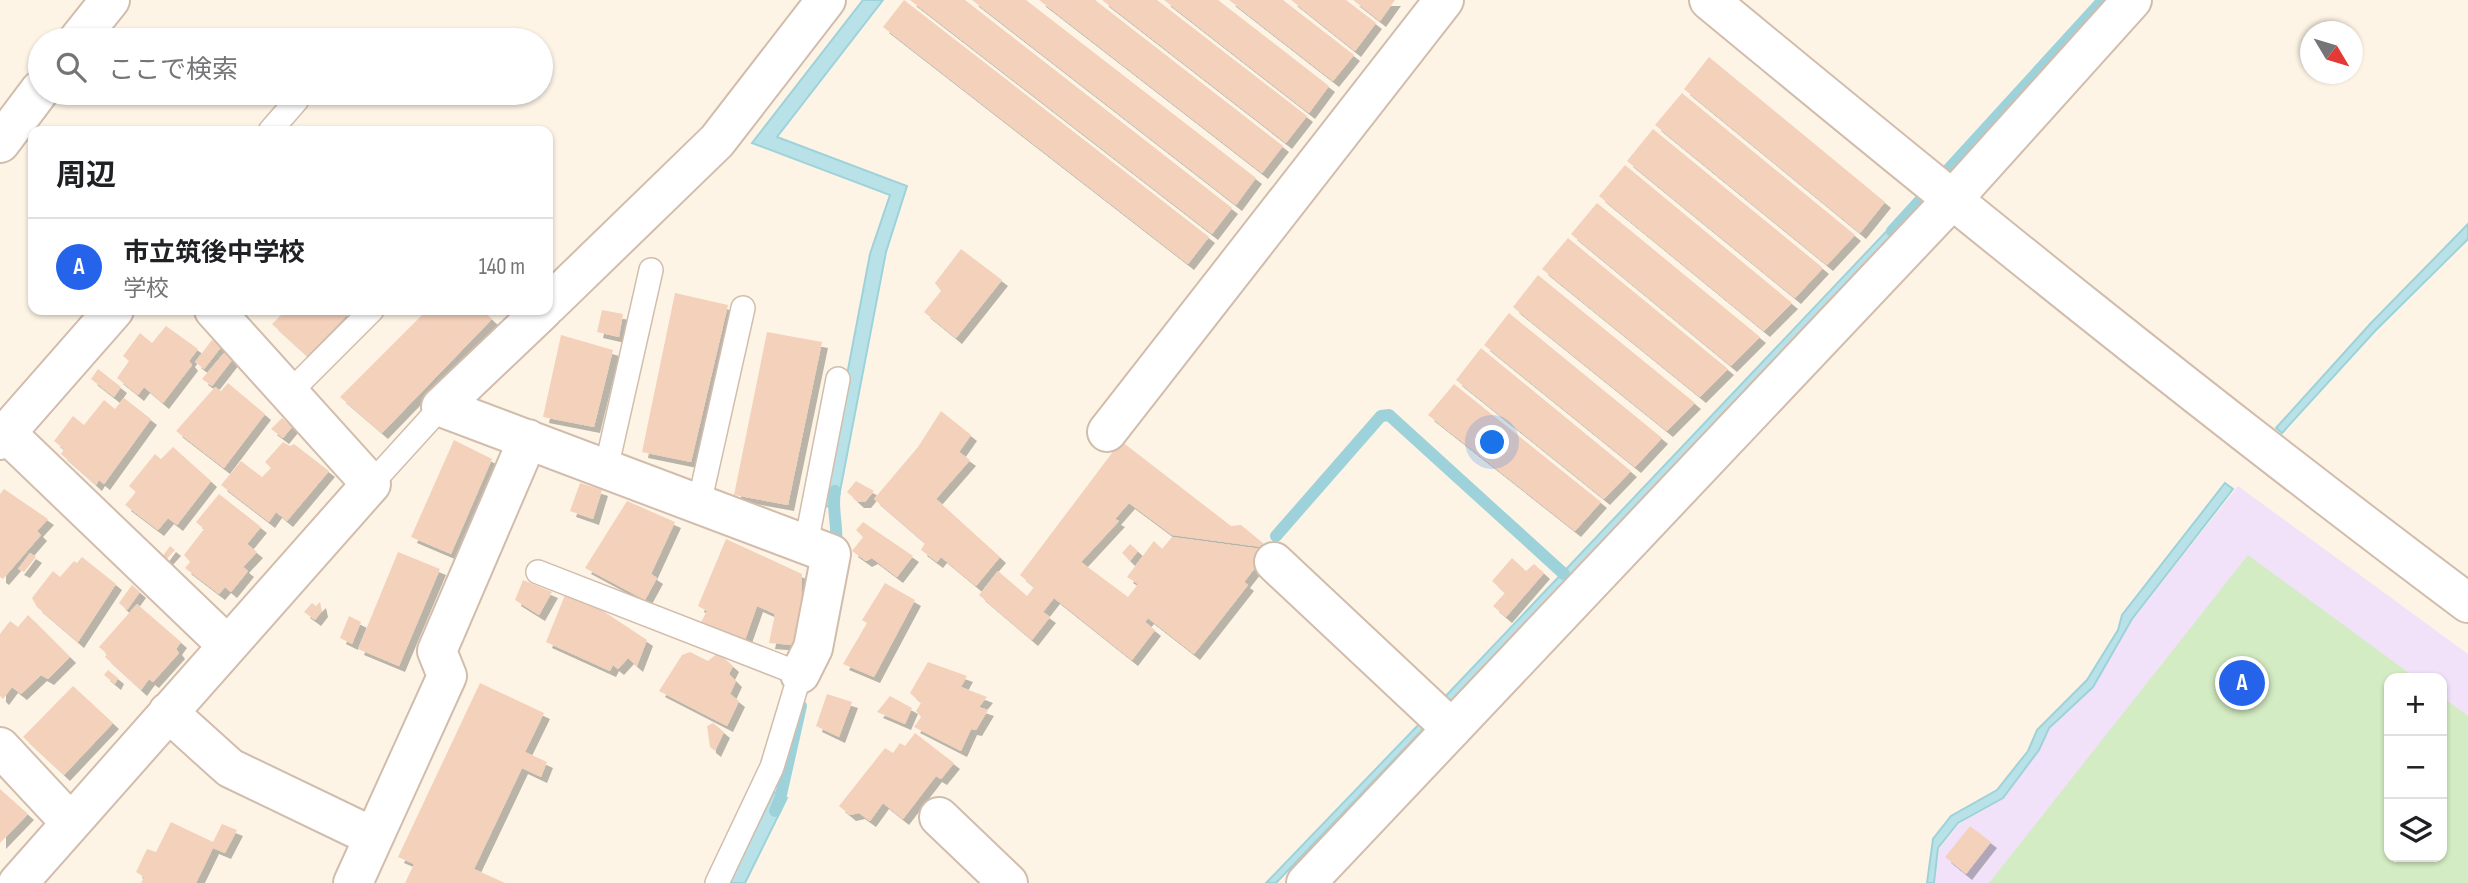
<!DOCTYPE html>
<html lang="ja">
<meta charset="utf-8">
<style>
:root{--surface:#fff;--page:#f6f6f6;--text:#202124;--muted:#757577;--line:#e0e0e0;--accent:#2563eb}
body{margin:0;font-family:"Sofia Sans Condensed","Noto Sans JP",sans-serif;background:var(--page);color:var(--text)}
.controls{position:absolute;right:21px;bottom:21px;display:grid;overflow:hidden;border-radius:14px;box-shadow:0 2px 5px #0004}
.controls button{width:63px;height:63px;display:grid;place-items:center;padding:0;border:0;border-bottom:2px solid var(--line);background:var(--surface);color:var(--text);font:35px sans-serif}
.compass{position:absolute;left:2300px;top:21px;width:63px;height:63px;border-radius:50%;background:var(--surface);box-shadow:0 2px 5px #0004;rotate:128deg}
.you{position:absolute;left:1493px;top:443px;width:24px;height:24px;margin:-18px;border:5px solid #fff;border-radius:50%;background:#1a73e8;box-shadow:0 0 0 10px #1a73e833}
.badge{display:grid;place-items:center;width:46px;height:46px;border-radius:50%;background:var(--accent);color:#fff;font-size:23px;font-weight:700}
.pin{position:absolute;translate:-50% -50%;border:4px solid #fff;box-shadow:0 2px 7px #0006}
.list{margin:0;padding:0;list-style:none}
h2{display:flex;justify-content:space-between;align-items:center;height:91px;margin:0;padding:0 28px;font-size:30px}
h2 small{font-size:23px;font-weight:400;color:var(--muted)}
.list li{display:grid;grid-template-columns:46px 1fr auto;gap:21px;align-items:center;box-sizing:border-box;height:98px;padding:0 28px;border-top:2px solid var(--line)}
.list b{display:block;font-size:26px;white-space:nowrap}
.list p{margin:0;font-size:23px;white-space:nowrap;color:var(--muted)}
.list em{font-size:23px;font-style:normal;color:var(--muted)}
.icon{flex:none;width:38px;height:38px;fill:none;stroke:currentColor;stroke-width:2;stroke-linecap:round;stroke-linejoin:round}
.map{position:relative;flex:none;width:2468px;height:883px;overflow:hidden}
.search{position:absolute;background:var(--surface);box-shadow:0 2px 5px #0004;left:28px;top:28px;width:525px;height:77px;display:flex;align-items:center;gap:18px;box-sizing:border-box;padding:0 24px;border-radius:38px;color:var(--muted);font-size:26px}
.panel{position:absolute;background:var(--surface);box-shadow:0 2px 5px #0004;left:28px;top:126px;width:525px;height:189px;border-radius:14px}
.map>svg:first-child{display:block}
.education{fill:#f1e2fa;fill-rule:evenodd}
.green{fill:#d4ecc3}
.water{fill:#b8e2e8;stroke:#9ed2da;stroke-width:2}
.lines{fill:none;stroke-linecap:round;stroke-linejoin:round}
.stream{stroke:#9ed2da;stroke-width:12}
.building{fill:#f4d1bb;filter:url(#shadow)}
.service-casing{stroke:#d2bdad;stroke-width:26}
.minor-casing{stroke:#d2bdad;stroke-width:42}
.tertiary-casing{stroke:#d2bdad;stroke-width:42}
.service{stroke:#fff;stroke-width:23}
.minor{stroke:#fff;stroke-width:38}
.tertiary{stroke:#fff;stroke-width:38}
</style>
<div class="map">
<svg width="2468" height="883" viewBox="0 0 2468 883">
<defs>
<filter id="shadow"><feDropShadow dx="6" dy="6" stdDeviation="0" flood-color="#0004"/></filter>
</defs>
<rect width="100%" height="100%" fill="#fdf4e5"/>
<path class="education" d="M 2238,486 L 2468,654 L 2468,883 L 1935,883 L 1939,849 L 1959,824 L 2003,799 L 2039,751 L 2049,729 L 2092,688 L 2133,619 ZM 2389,678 L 2442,678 L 2442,857 L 2389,857 Z"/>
<path class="green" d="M 2248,555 L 2416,678 L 2389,678 L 2389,857 L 2442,857 L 2442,697 L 2468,716 L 2468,883 L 1989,883 Z"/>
<path class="water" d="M 863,0 L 883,0 L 777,137 L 907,186 L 886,252 L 837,507 L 822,506 L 870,254 L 890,195 L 752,143 Z
M 1899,218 L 1904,222 L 1445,708 L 1441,701 Z
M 2468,224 L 2468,239 L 2375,331 L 2282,433 L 2276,428 L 2371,323 Z
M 2225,483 L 2233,489 L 2132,619 L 2093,687 L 2049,728 L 2039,750 L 2003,798 L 1958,823 L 1938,848 L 1934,883 L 1927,883 L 1933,839 L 1951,816 L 1997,790 L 2028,751 L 2037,730 L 2087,680 L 2118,630 L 2122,615 Z
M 1422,721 L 1427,725 L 1276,883 L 1266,883 Z
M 774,792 L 787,798 L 745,883 L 729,883 Z"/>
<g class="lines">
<path class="stream" d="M 1892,231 L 2103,0
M 835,491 C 831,512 840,530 835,552
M 1276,536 L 1381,416 L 1389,415 L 1564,574
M 775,811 L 780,799 L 801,706"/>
</g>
<path class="building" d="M 904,0 L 1209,237 L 1188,264 L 883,27 Z
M 910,0 L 965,0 L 1232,208 L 1212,234 Z
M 972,0 L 1026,0 L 1256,178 L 1236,205 Z
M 1039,0 L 1095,0 L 1283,146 L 1262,173 Z
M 1102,0 L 1157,0 L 1307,116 L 1286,143 Z
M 1164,0 L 1218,0 L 1329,86 L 1309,113 Z
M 1229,0 L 1283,0 L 1354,55 L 1333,81 Z
M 1291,0 L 1346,0 L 1376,23 L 1355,51 Z
M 1353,0 L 1395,0 L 1380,21 Z
M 1709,57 L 1885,202 L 1860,233 L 1684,89 Z
M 1682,93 L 1855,235 L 1827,265 L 1655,125 Z
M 1653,129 L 1823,268 L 1795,298 L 1627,161 Z
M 1625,165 L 1792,303 L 1764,331 L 1599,196 Z
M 1597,203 L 1760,337 L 1731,366 L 1571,234 Z
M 1568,238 L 1728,369 L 1700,397 L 1542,269 Z
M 961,249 L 1002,280 L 956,338 L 924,312 L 941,291 L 935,283 Z
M 1538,275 L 1695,403 L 1667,431 L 1513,307 Z
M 675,293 L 728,305 L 691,462 L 642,452 Z
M 286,310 L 352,310 L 307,356 L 272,324 Z
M 427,310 L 482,310 L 492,319 L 382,433 L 340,397 Z
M 602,310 L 623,314 L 619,337 L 597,332 Z
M 1509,313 L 1662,438 L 1635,467 L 1484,345 Z
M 166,326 L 198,349 L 189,361 L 192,365 L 163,403 L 144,387 L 138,395 L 117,378 L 129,361 L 123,356 L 140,333 L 152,343 Z
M 767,332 L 822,342 L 788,505 L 734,495 Z
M 561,335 L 613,350 L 594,427 L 543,417 Z
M 212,340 L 222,346 L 204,369 L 195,362 Z
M 1481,348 L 1631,471 L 1604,499 L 1456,380 Z
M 224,353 L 233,359 L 212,386 L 202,379 Z
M 98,369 L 121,387 L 114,397 L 91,379 Z
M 228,383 L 265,414 L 224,468 L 176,431 L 215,387 L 221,391 Z
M 1454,384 L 1601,502 L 1575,531 L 1428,415 Z
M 124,398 L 151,419 L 104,484 L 99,480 L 96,485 L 61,454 L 64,449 L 54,441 L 73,416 L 84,425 L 104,400 L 115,409 Z
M 941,411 L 971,435 L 959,452 L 970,460 L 936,499 L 1000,557 L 976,586 L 941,557 L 937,562 L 921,550 L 925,543 L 874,499 L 918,447 Z
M 282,418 L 292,427 L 283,438 L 271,429 Z
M 454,440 L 492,459 L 451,554 L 411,537 Z
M 1121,441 L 1231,526 L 1241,525 L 1269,548 L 1172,535 L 1129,503 L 1115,519 L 1119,521 L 1081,562 L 1128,597 L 1138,584 L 1127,577 L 1154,541 L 1162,549 L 1172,537 L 1269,550 L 1244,582 L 1248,585 L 1194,654 L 1148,618 L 1145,622 L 1155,630 L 1132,660 L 1054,598 L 1043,612 L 1050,617 L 1032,640 L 979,595 L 998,571 L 1027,596 L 1034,587 L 1020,575 Z
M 283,442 L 290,446 L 294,444 L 329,471 L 287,521 L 276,512 L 269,522 L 221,485 L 241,461 L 262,477 L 271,468 L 265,462 Z
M 173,447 L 211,481 L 177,525 L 168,518 L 158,530 L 125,505 L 136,492 L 129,486 L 155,454 L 161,459 Z
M 856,481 L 874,491 L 865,502 L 858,502 L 847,492 Z
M 580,483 L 602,490 L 593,519 L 570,511 Z
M 4,489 L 48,519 L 37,531 L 41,535 L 3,579 L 0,577 L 0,494 Z
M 219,494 L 261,527 L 247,544 L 257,552 L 243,567 L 248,571 L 231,592 L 225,587 L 219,594 L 185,568 L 190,562 L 184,555 L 204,529 L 196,522 Z
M 627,501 L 675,522 L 651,574 L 657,578 L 645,600 L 585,568 Z
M 863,522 L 913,556 L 897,577 L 872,558 L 866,561 L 852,551 L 863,537 L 856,530 Z
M 726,539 L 802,574 L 801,608 L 793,645 L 769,643 L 775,614 L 757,606 L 745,640 L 701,622 L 707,611 L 698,606 Z
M 1130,544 L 1138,551 L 1130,561 L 1122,553 Z
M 170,546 L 175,550 L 165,561 L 162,557 Z
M 398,552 L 440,569 L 399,666 L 358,649 Z
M 30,553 L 36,557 L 24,572 L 18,569 Z
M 82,557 L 116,584 L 78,642 L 37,607 L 32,598 L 53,571 L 60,577 L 74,561 L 77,563 Z
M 1512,558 L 1526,571 L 1534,564 L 1544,573 L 1506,617 L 1493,606 L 1505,593 L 1492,581 Z
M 523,580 L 552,592 L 539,615 L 515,600 Z
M 885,583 L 915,600 L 874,677 L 843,664 L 867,623 L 862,620 Z
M 132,585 L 140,592 L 127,610 L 119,603 Z
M 565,595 L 594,605 L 647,640 L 637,666 L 628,658 L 618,669 L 613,665 L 610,671 L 546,642 Z
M 320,602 L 322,611 L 315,620 L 304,612 L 312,603 L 316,606 Z
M 137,604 L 181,642 L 176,649 L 179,653 L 153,682 L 149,679 L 141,690 L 105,657 L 107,654 L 99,647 Z
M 28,615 L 70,657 L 48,679 L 41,675 L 21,694 L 12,687 L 3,699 L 0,696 L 0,634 L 10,621 L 18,627 Z
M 349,616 L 361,622 L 352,644 L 340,638 Z
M 690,652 L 708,661 L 718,653 L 733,666 L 729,674 L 736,681 L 730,694 L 739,701 L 727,726 L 659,691 L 682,655 Z
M 928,662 L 967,676 L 961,687 L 987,697 L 979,707 L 988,710 L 976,730 L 971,729 L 961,751 L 914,727 L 921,717 L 916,711 L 921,703 L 910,693 Z
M 108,670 L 118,678 L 115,684 L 104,675 Z
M 480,683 L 544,713 L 525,752 L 547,762 L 541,777 L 522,768 L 474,869 L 505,883 L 405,883 L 414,864 L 398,857 Z
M 73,686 L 113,723 L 64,775 L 23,737 Z
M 827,694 L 852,702 L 839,737 L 816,726 Z
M 890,696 L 912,708 L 905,724 L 877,712 Z
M 713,723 L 724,732 L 715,751 L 710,747 L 707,726 Z
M 915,733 L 954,763 L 941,779 L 936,776 L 903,819 L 883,803 L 870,821 L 859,813 L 850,815 L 839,806 L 885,748 L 893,753 L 900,743 L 905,746 Z
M 0,789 L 28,814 L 0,843 Z
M 171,822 L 213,842 L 222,824 L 237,830 L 225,853 L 213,848 L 196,883 L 141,883 L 144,877 L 136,872 L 147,849 L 156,852 Z
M 1970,826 L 1991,842 L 1966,874 L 1945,857 Z"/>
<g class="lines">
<g class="service-casing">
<path id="service" d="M 270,131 L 297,100
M 289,393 L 372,310
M 606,469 L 651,270
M 371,484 L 441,407
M 699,504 L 743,308
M 806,544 L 838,379
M 538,572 L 800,674 L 772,767 L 717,883"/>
</g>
<g class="minor-casing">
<path id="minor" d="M 78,40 L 110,0
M 0,143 L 40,90
M 548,305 L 717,141 L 826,0
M 543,310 L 441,407 L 831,554 L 813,648 L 800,674
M 1107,432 L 1444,0
M 6,433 L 227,645
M 0,440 L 114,310
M 1274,562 L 1452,729
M 168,712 L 230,768 L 359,830
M 0,747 L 70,822
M 939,817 L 1008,883
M 18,883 L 371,484 L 214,310
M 353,883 L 447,676 L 437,651 L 528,439
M 1306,883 L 1951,201 L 2132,0"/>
</g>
<g class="tertiary-casing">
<path id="tertiary" d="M 1709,0 C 1958,206 2209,409 2468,603"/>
</g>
<use href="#service" class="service"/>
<use href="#minor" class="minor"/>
<use href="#tertiary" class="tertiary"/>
</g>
</svg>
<div class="controls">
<button>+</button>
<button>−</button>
<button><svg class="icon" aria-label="layers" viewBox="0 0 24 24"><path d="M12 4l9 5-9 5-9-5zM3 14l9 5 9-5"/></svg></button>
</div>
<svg class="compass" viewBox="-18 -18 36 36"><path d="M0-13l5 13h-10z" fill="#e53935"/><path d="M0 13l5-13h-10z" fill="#757577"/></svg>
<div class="you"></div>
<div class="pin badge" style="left:2242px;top:683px">A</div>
<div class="search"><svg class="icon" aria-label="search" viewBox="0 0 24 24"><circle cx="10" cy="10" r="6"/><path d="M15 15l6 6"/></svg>ここで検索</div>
<section class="panel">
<h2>周辺<small></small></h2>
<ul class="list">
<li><span class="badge">A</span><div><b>市立筑後中学校</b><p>学校</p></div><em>140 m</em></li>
</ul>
</section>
</div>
